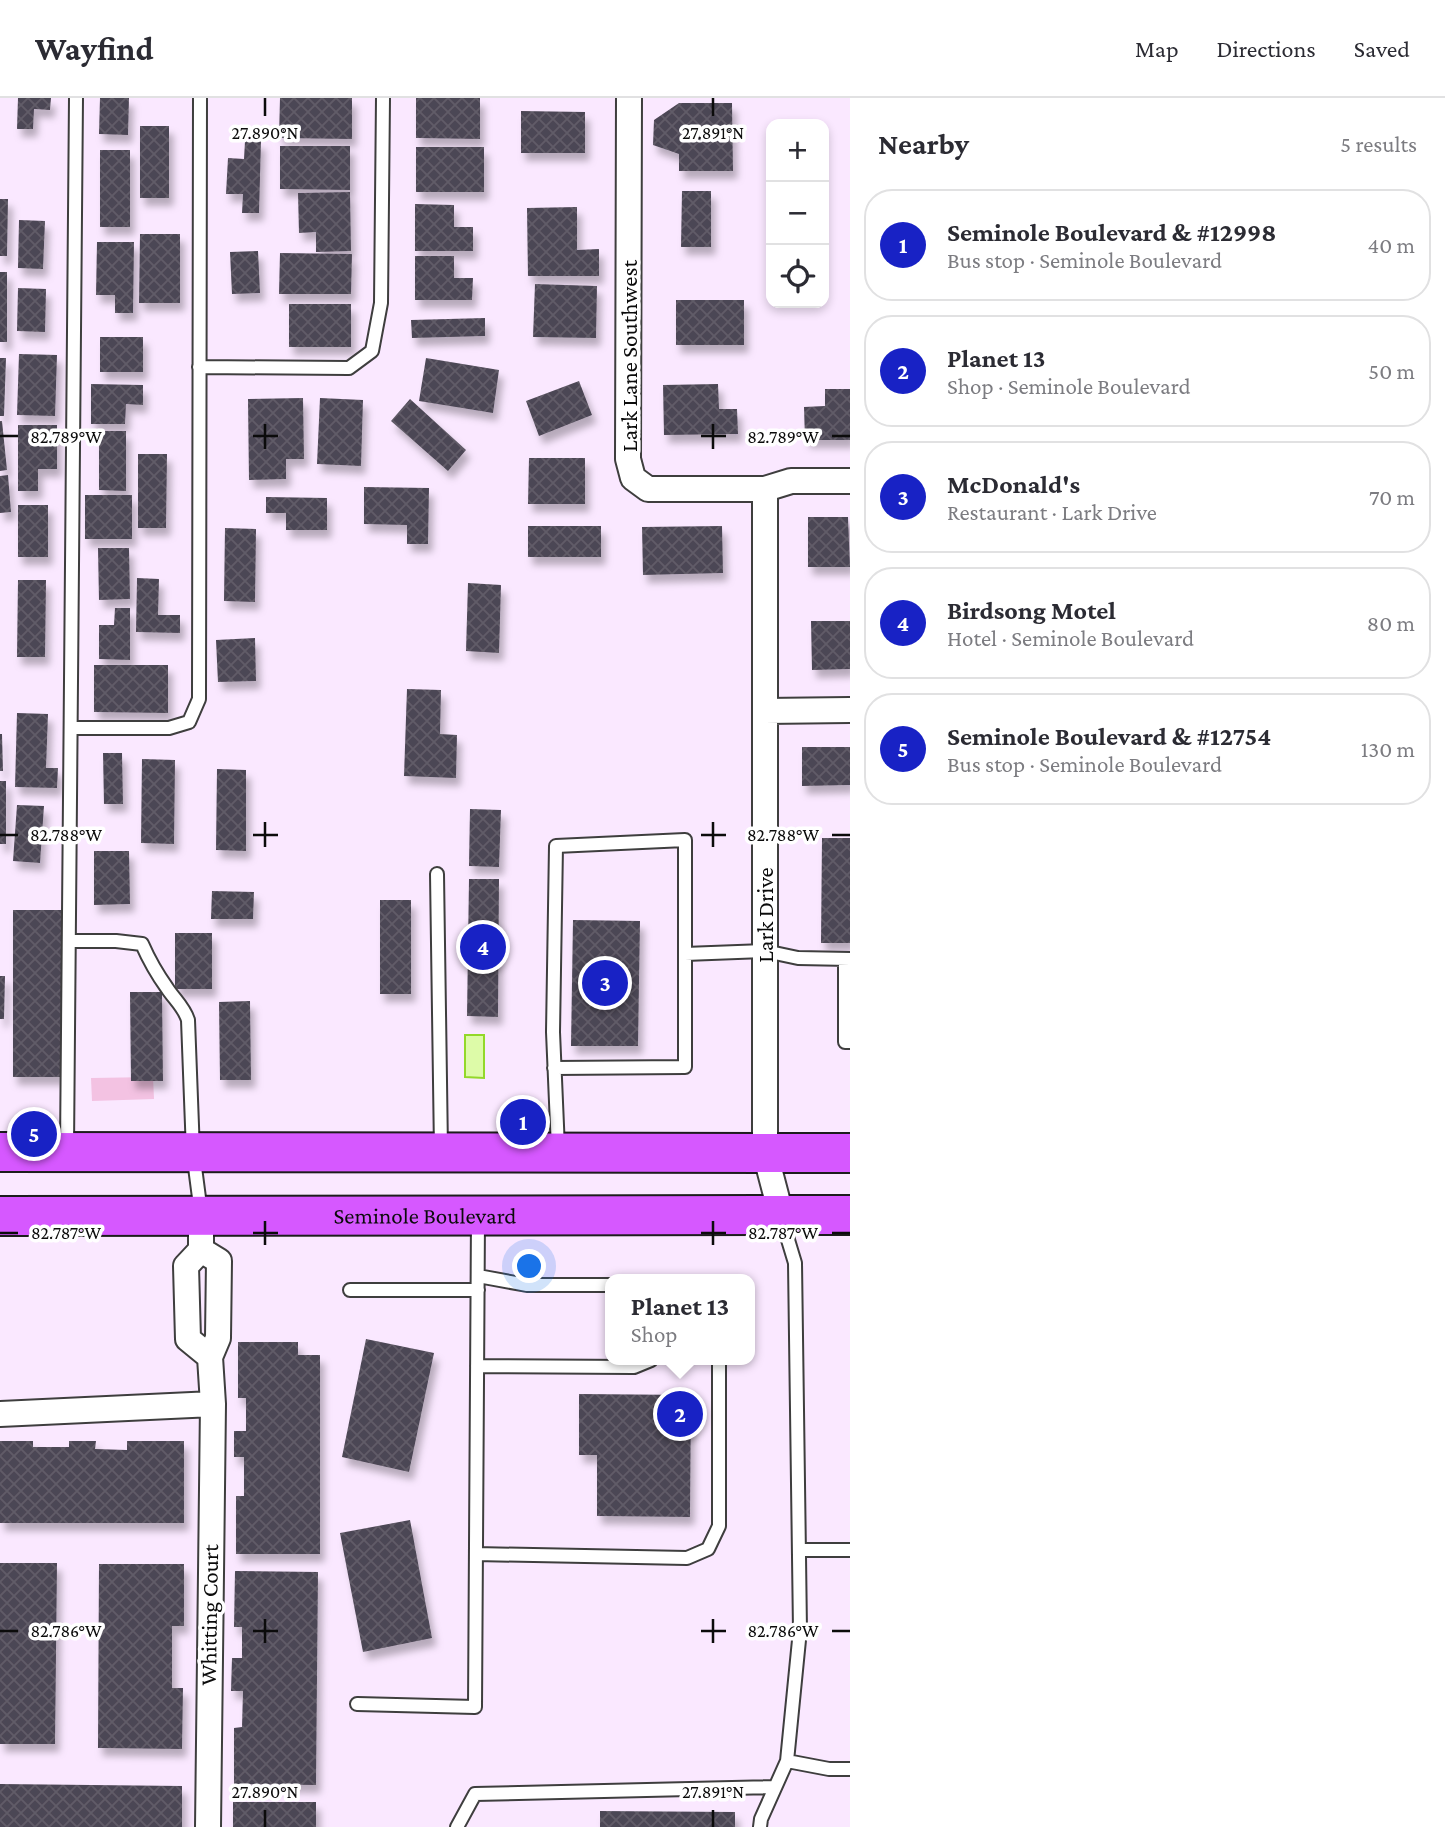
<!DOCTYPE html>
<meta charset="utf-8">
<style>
:root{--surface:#fff;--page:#f7f7f7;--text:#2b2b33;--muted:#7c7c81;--line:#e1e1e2;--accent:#1822c5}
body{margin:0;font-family:"Crimson Pro",serif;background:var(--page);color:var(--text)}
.controls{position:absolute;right:21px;top:21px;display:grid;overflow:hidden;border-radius:14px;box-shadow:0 4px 10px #0003}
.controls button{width:63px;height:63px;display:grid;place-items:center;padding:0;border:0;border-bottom:2px solid var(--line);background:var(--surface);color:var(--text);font:35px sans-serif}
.you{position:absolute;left:530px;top:1169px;width:24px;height:24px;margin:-18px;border:5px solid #fff;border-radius:50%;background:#1a73e8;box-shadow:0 0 0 10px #1a73e833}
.badge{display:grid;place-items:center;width:46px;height:46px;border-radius:50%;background:var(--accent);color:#fff;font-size:23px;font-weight:700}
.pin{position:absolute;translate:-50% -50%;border:4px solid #fff;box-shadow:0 2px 7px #0006}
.popup{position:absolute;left:605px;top:1176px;width:150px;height:91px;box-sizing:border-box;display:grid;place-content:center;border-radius:14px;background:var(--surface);filter:drop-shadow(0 2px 5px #0005);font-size:23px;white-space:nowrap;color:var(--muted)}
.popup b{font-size:26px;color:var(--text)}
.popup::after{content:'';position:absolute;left:50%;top:100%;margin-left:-14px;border:14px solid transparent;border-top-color:var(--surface)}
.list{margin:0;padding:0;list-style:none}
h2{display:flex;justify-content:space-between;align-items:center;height:91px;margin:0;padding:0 28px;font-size:30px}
h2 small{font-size:23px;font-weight:400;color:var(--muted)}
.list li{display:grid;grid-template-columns:46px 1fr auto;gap:21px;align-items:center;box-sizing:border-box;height:112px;margin:0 14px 14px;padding:0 14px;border:2px solid var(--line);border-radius:28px}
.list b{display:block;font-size:26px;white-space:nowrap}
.list p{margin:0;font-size:23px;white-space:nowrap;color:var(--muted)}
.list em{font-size:23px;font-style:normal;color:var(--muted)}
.icon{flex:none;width:38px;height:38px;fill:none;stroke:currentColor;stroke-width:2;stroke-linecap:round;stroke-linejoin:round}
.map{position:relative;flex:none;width:850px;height:1729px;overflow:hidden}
header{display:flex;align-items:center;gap:42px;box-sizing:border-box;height:98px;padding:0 35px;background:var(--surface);border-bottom:2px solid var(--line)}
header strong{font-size:33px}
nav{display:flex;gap:38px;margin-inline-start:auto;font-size:24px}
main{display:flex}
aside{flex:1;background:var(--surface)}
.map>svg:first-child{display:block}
.pitch{fill:#f3c2e2}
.water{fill:#ddfba8;stroke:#93d829;stroke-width:2}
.building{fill:url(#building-cross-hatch);filter:url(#shadow)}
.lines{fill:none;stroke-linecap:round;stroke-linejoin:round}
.lane-casing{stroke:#3e3e3e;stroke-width:16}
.street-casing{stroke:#3e3e3e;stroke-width:28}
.primary-casing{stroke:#1c1c1c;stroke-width:42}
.lane{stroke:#fff;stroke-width:12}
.street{stroke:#fff;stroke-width:24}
.primary{stroke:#d658ff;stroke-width:38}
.ticks{fill:none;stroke:#0b0b0b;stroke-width:2.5}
.labels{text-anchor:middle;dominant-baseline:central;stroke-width:7;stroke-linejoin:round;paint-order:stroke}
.street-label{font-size:23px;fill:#0b0b0b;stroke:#fff}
.ticks-label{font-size:18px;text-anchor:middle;fill:#0b0b0b;stroke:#fff;stroke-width:7;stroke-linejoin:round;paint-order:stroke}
</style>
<header>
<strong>Wayfind</strong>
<nav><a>Map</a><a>Directions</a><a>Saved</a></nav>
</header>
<main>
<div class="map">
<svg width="850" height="1729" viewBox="0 0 850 1729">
<defs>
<pattern id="building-cross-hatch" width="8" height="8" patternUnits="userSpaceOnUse" patternTransform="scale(1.75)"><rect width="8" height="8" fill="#4c4654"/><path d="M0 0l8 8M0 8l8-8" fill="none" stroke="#615c68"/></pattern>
<filter id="shadow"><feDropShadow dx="4.5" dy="8" stdDeviation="3.5" flood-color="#0004"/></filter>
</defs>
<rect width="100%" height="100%" fill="#fae8ff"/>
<path class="pitch" d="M 153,979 L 154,1001 L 92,1003 L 91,980 Z"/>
<path class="water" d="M 465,937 L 484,937 L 484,980 L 465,979 Z"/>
<path class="building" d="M 18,0 L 51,0 L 50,12 L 34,11 L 33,31 L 17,31 Z
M 100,0 L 129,0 L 128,37 L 99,36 Z
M 280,0 L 352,0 L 352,41 L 279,40 Z
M 416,0 L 480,0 L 480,41 L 416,40 Z
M 679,5 L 732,5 L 733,73 L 679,73 L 679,56 L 653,47 L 654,22 Z
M 521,13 L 585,14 L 585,55 L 521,55 Z
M 140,28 L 169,28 L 169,100 L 140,100 Z
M 245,43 L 261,43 L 259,115 L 242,115 L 243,96 L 226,96 L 228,60 L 244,61 Z
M 280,48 L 350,48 L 350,92 L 280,91 Z
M 416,49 L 484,49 L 484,94 L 416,94 Z
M 100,52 L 130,52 L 130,129 L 100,129 Z
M 682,93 L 711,93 L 711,149 L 681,149 Z
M 350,94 L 351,153 L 316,154 L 316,134 L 299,135 L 298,95 Z
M 0,101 L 8,101 L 7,158 L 0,158 Z
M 415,106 L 454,107 L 454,129 L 473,129 L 473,153 L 415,153 Z
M 577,109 L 577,152 L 599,151 L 599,178 L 528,178 L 527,110 Z
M 19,122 L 45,123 L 43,171 L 18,170 Z
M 140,136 L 180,136 L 180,205 L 139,205 Z
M 97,144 L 134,144 L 133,215 L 115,215 L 115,197 L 96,197 Z
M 258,153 L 260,195 L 232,196 L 230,154 Z
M 280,155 L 352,156 L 351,196 L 279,196 Z
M 415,158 L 454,158 L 454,180 L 473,180 L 472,202 L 415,202 Z
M 0,174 L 7,174 L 7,244 L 0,244 Z
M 535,186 L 597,188 L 596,240 L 533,239 Z
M 18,190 L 46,191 L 45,234 L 17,233 Z
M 676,202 L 744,202 L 744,247 L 676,247 Z
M 289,206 L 351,206 L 351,249 L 289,249 Z
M 485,220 L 485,238 L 412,240 L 411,222 Z
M 100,239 L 143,239 L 143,274 L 100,274 Z
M 19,256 L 57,257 L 55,318 L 17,317 Z
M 0,260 L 6,260 L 4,318 L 0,318 Z
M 426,260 L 499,272 L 493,315 L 419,303 Z
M 579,283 L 592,317 L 539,338 L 526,303 Z
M 91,286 L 143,287 L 143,307 L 126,306 L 125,326 L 91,326 Z
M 718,286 L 719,311 L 737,311 L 738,336 L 664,337 L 663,287 Z
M 825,291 L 850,291 L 850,342 L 805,342 L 804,309 L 825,308 Z
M 303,300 L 304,361 L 286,361 L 286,381 L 249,382 L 248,301 Z
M 320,300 L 363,302 L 361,368 L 317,366 Z
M 410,301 L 466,352 L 448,373 L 391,323 Z
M 0,323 L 2,323 L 7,372 L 0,373 Z
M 18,327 L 57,327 L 57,371 L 38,371 L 38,393 L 18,393 Z
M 99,333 L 126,333 L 126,393 L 99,392 Z
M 138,356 L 167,356 L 166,430 L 138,430 Z
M 529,360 L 585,360 L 585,406 L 528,406 Z
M 8,377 L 11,414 L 0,415 L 0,378 Z
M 364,389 L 429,390 L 428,446 L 407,446 L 407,427 L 364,426 Z
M 85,397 L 132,397 L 132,441 L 85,441 Z
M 266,399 L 327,400 L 327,432 L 286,432 L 286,415 L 266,415 Z
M 18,407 L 48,407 L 48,459 L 18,459 Z
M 808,419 L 848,419 L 850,469 L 808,469 Z
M 528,428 L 601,428 L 601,459 L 528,459 Z
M 722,428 L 723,475 L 643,477 L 642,429 Z
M 225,430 L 256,431 L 255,504 L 224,503 Z
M 98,450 L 129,450 L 130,501 L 99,502 Z
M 137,480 L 159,481 L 158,517 L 180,517 L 180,535 L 136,534 Z
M 18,482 L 46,482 L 45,559 L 17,559 Z
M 468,485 L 501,487 L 499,555 L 466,553 Z
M 115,510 L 130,510 L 130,562 L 99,561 L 99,527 L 114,527 Z
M 811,523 L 850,523 L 850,571 L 812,572 Z
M 255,540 L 256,583 L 218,584 L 216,542 Z
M 94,567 L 168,567 L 168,615 L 94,614 Z
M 407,591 L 441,592 L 440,636 L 457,637 L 456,680 L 404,678 Z
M 17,615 L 48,616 L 46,670 L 58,670 L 57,690 L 15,689 Z
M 0,636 L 2,636 L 3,673 L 0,673 Z
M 802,649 L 850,649 L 850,687 L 802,688 Z
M 103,655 L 122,655 L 123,706 L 104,706 Z
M 142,661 L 175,662 L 174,746 L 141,745 Z
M 217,671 L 246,672 L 246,753 L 216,752 Z
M 0,683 L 6,683 L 6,746 L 0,746 Z
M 17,707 L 44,708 L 40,765 L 13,763 Z
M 470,711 L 501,712 L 499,769 L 469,768 Z
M 822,740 L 850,740 L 850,845 L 821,845 Z
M 94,753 L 129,753 L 130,806 L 94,807 Z
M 469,781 L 499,781 L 498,919 L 467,918 Z
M 212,793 L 254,794 L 253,821 L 211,821 Z
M 380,802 L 411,802 L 411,896 L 380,896 Z
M 13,812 L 63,812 L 63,979 L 13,979 Z
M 573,822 L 640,823 L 638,948 L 571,948 Z
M 175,835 L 212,835 L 212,891 L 175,891 Z
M 0,878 L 5,878 L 4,921 L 0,921 Z
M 130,894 L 162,894 L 163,983 L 131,983 Z
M 250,903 L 251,982 L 220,982 L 219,904 Z
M 366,1241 L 434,1255 L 409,1374 L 342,1359 Z
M 238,1244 L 298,1244 L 298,1257 L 320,1257 L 320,1456 L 236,1456 L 236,1398 L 244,1398 L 244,1359 L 234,1359 L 234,1333 L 246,1333 L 246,1300 L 238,1300 Z
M 579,1296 L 691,1297 L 690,1419 L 597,1418 L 597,1357 L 579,1357 Z
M 0,1343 L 33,1343 L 33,1349 L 69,1349 L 69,1343 L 96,1343 L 95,1351 L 127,1352 L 127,1343 L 184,1343 L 184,1425 L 0,1425 Z
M 410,1422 L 432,1540 L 363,1554 L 340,1435 Z
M 0,1465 L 57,1465 L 55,1646 L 0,1646 Z
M 99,1466 L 184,1466 L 184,1528 L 172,1528 L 172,1590 L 183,1590 L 182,1651 L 98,1650 Z
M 235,1473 L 318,1474 L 316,1687 L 234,1686 L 234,1630 L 242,1629 L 243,1593 L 231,1593 L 232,1560 L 242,1560 L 242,1529 L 234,1529 Z
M 0,1686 L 182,1688 L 182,1729 L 0,1729 Z
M 233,1704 L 316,1704 L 316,1729 L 233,1729 Z
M 600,1713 L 735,1714 L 735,1729 L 600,1729 Z"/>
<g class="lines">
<g class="lane-casing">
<path id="lane" d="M 199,269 L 349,270 L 372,253 L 381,205 L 383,0
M 71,630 L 169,630 L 189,624 L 199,601 L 200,0
M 437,776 L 441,1052
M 69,843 L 116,843 L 142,846 C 149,862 157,876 167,890 C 174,901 184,909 188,922 L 193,1054 L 201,1115
M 685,856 L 765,853 L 798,860 L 850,861
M 845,861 L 845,944 L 850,944
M 554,970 L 685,969 L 685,742 L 556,748 L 553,934 L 558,1051
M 67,1050 L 76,0
M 478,1178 L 527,1187 L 610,1187
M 350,1192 L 478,1192
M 477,1268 L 634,1269 L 651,1262
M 799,1452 L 850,1452
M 476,1456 L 687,1460 L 708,1451 L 719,1428 L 719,1262
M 357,1606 L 475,1609 L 478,1120
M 787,1663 L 829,1671 L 850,1671
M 457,1729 L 475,1696 L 775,1689
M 760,1729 L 761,1721 L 787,1663 L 800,1532 L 795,1165 L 782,1122"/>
</g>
<g class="street-casing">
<path id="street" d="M 629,0 L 628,361 L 633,380 L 648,391 L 765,391 L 791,383 L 850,383
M 765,391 L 765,1055 L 781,1116
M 765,613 L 850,612
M 201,1137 L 201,1152 L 186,1168 L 188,1241 L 210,1259
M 201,1152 L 219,1163 L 218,1240 L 210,1259 L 213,1306 L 208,1729
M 0,1316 L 213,1306"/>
</g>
<g class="primary-casing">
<g id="primary">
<path d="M 0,1054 L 850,1055"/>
<path id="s1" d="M 0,1118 L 850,1117"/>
</g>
</g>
<use href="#lane" class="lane"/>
<use href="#street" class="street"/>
<use href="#primary" class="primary"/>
</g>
<path class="ticks" d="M 265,0 L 265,18M 713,0 L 713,18M 265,326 L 265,351M 713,326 L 713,351M 0,338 L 18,338M 253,338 L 278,338M 701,338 L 726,338M 832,338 L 850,338M 265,724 L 265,749M 713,724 L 713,749M 0,737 L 18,737M 253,737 L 278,737M 701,737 L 726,737M 832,737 L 850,737M 265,1123 L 265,1147M 713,1123 L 713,1147M 0,1135 L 18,1135M 253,1135 L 278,1135M 701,1135 L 726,1135M 832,1135 L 850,1135M 265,1521 L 265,1545M 713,1521 L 713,1545M 0,1533 L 18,1533M 253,1533 L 278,1533M 701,1533 L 726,1533M 832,1533 L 850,1533M 265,1712 L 265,1729M 713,1712 L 713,1729"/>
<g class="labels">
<g class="street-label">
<text transform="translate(629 258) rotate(-90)">Lark Lane Southwest</text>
<text transform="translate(765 817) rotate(-90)">Lark Drive</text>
<text stroke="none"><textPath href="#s1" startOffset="425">Seminole Boulevard</textPath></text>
<text transform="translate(209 1517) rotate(-89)">Whitting Court</text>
</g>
</g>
<g class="ticks-label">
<text x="265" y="41">27.890°N</text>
<text x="713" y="41">27.891°N</text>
<text x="783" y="345">82.789°W</text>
<text x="66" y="345">82.789°W</text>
<text x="783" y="743">82.788°W</text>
<text x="66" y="743">82.788°W</text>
<text x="66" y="1141">82.787°W</text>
<text x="783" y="1141">82.787°W</text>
<text x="783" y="1539">82.786°W</text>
<text x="66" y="1539">82.786°W</text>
<text x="265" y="1700">27.890°N</text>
<text x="713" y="1700">27.891°N</text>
</g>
</svg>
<div class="controls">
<button>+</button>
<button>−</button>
<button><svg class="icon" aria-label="locate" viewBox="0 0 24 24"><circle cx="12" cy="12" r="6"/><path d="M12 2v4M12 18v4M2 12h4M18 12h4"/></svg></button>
</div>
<div class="you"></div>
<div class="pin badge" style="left:523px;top:1024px">1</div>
<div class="pin badge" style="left:680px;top:1316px">2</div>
<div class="popup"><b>Planet 13</b>Shop</div>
<div class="pin badge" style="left:605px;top:885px">3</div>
<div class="pin badge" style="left:483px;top:849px">4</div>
<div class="pin badge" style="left:34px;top:1036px">5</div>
</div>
<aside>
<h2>Nearby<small>5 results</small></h2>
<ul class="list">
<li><span class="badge">1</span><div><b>Seminole Boulevard &amp; #12998</b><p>Bus stop · Seminole Boulevard</p></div><em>40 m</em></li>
<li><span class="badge">2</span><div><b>Planet 13</b><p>Shop · Seminole Boulevard</p></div><em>50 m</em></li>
<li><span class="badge">3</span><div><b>McDonald's</b><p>Restaurant · Lark Drive</p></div><em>70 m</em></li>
<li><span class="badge">4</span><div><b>Birdsong Motel</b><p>Hotel · Seminole Boulevard</p></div><em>80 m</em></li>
<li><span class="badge">5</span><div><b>Seminole Boulevard &amp; #12754</b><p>Bus stop · Seminole Boulevard</p></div><em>130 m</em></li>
</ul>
</aside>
</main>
